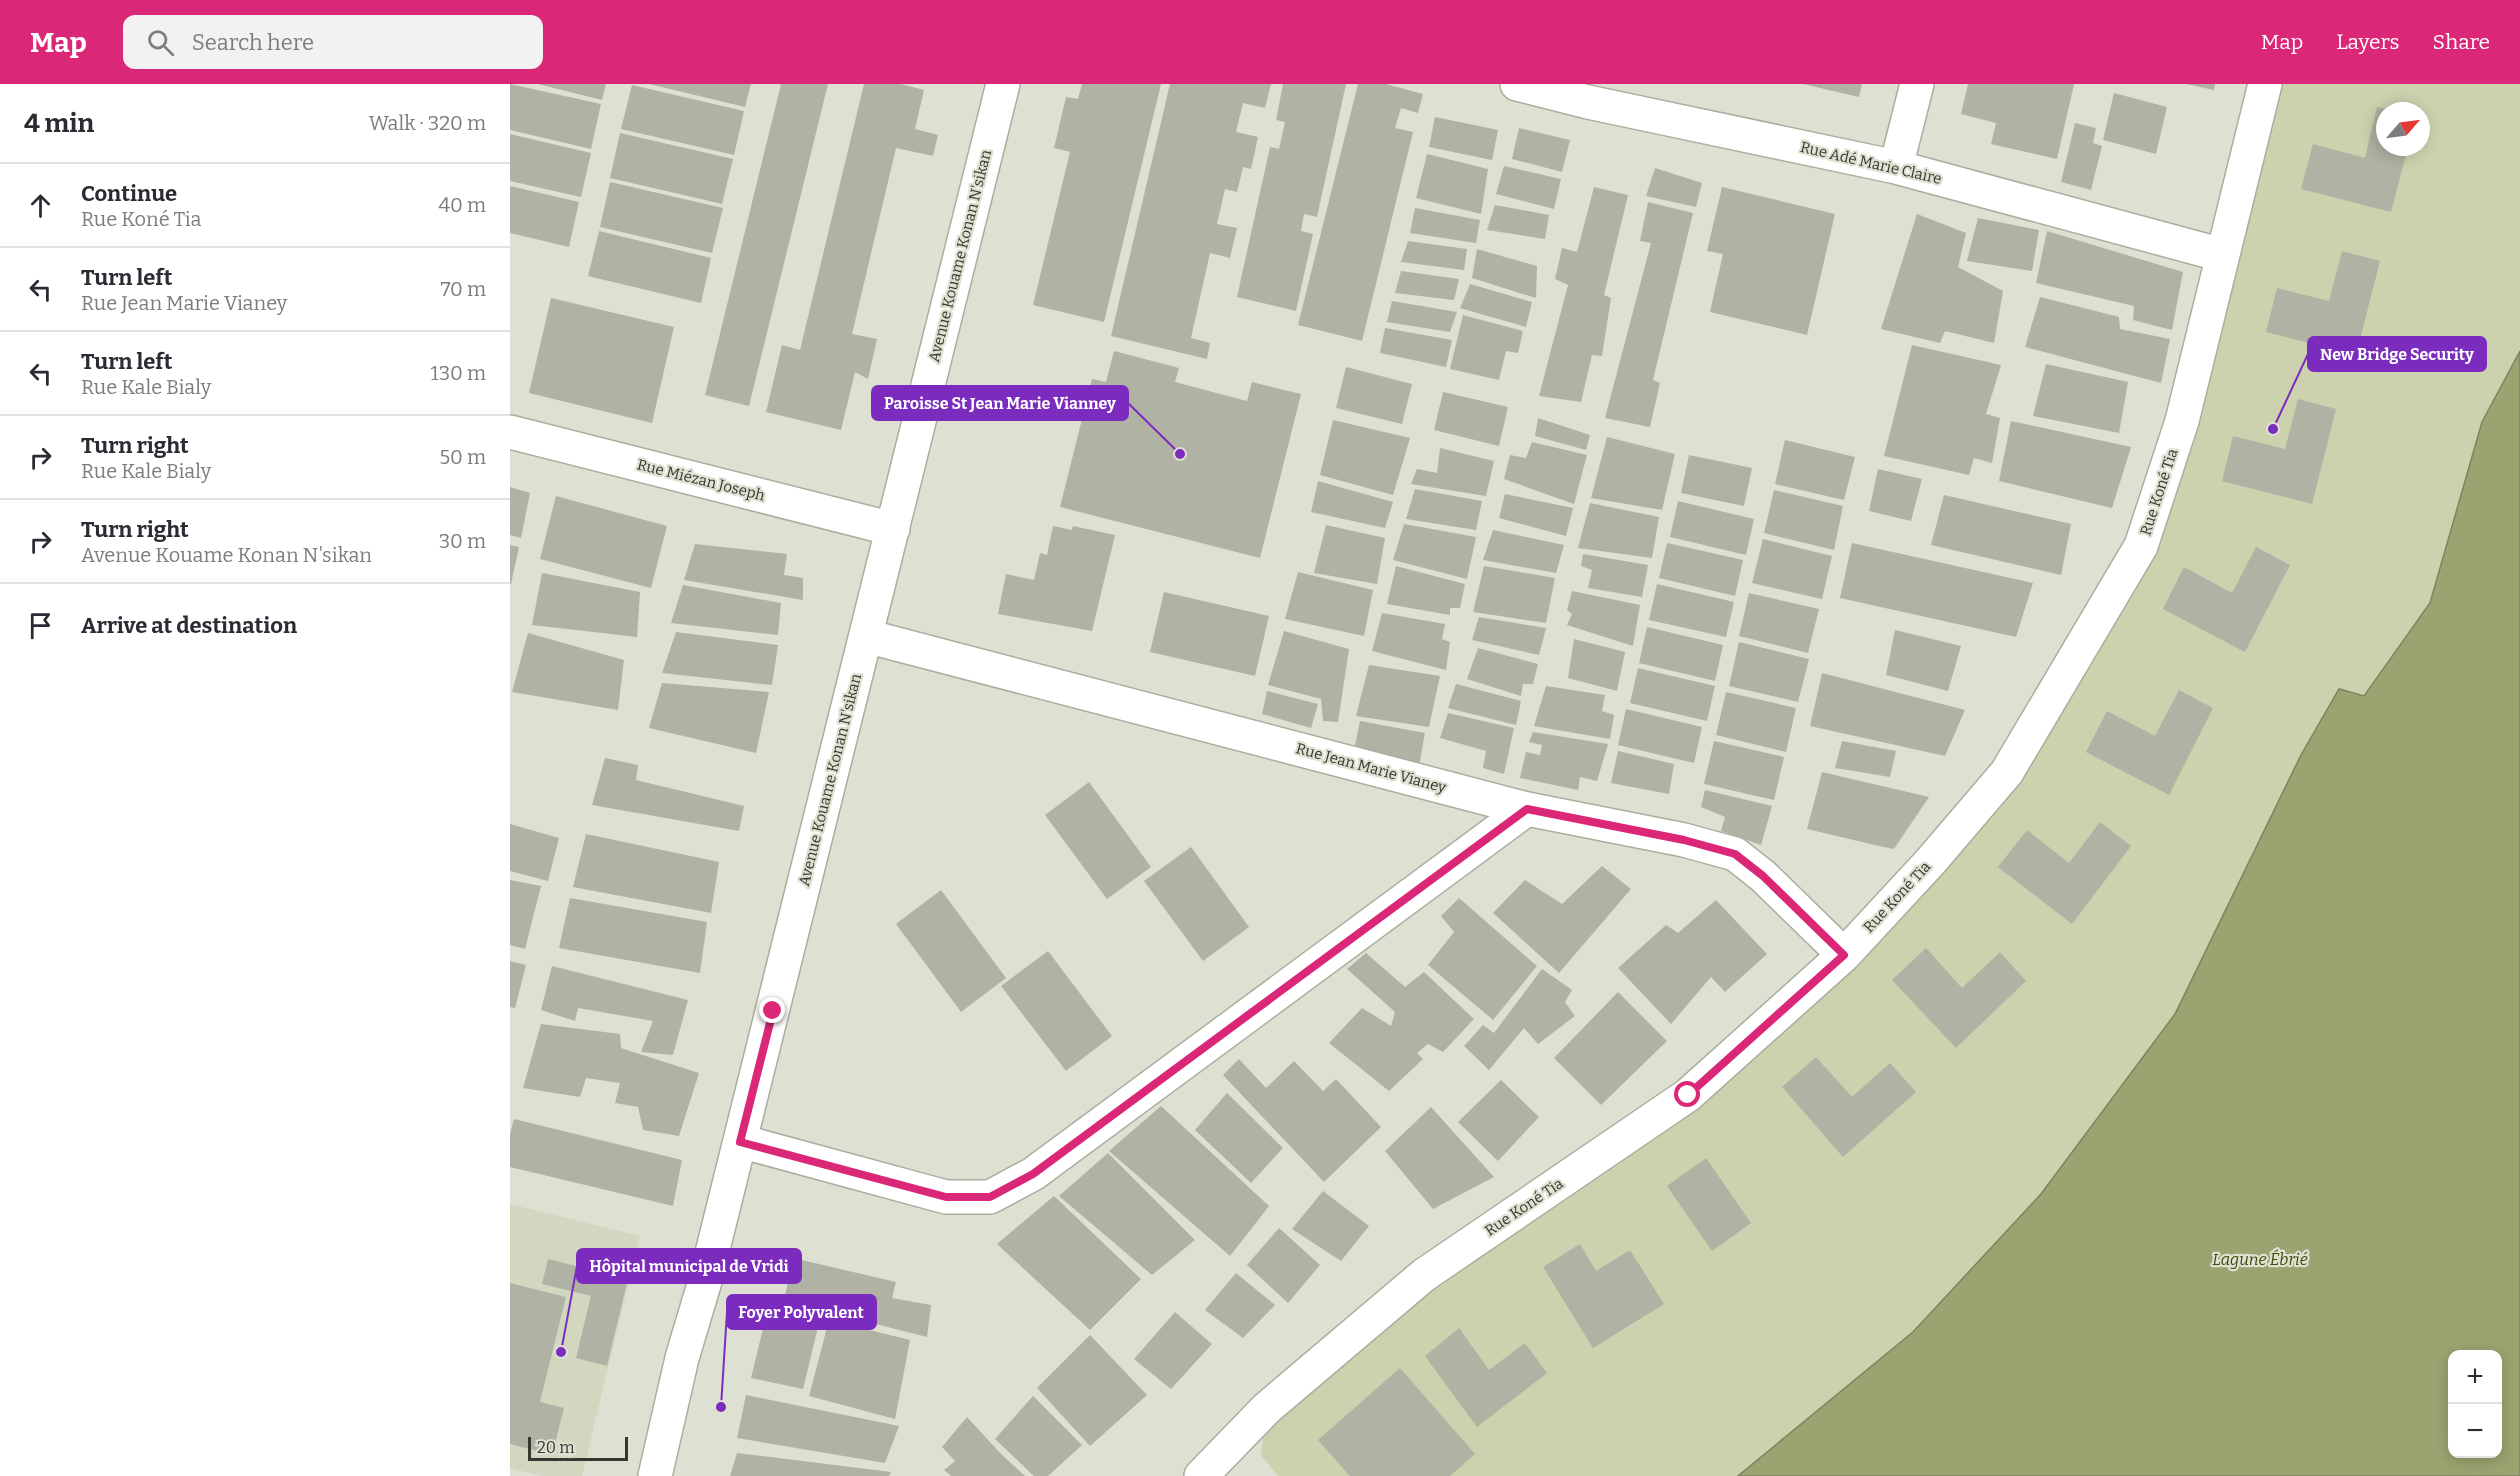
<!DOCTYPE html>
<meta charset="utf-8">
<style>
:root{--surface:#fff;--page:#f2f2f3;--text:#2b2b33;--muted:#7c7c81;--line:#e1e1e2;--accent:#db2777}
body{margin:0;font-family:Bitter,serif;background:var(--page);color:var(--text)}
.controls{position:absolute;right:18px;bottom:18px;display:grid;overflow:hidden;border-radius:12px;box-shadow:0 3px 15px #0003}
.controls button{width:54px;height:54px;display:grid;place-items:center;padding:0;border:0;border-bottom:2px solid var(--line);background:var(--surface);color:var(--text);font:30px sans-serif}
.compass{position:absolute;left:1866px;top:18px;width:54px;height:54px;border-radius:50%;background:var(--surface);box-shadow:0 3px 15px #0003;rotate:62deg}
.scale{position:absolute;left:18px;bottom:15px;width:100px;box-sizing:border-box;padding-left:6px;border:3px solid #363730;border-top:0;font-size:16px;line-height:21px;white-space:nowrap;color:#363730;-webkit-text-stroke:4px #dee1d1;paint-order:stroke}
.stop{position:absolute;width:18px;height:18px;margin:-14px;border:4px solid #db2777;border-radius:50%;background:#fff}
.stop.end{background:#db2777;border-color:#fff;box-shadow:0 2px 6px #0008}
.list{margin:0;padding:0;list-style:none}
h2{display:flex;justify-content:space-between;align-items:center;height:78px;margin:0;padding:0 24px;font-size:26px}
h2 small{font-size:20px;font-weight:400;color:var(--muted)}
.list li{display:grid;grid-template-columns:39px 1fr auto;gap:18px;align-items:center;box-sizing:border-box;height:84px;padding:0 24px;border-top:2px solid var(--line)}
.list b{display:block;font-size:22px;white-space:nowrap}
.list p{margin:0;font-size:20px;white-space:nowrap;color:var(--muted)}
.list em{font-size:20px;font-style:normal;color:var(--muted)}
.icon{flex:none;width:33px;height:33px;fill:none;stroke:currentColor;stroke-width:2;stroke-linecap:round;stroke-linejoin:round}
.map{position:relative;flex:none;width:2010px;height:1392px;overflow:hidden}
header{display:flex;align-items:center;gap:36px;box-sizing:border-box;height:84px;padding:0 30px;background:var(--accent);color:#fff}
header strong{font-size:28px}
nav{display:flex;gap:33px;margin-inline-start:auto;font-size:21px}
.search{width:420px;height:54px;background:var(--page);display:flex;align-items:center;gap:15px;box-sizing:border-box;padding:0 21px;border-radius:12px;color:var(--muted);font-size:22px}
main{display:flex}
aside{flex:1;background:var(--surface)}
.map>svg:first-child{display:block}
.built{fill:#d4d7c0}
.green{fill:#ccd1ae;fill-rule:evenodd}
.water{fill:#9da370;stroke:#7e835d;stroke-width:1.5;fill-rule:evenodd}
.building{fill:#b0b2a3}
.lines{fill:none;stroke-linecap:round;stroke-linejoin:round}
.minor-casing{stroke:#abad9e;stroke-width:36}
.minor{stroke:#fff;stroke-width:33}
.route{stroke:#db2777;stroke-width:8}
.labels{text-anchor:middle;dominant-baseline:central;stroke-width:4.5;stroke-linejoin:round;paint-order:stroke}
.street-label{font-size:15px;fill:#363730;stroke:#dee1d1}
.water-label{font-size:16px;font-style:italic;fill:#43480a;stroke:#dee1d1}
.leader{fill:none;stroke:#7b2cbf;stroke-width:2}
.callout-dot{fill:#7b2cbf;stroke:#dee1d1;stroke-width:2}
.callout{fill:#7b2cbf;stroke:#7b2cbf;stroke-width:2}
.callout-label{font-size:16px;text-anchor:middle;font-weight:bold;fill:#fff}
</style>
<header>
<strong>Map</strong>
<div class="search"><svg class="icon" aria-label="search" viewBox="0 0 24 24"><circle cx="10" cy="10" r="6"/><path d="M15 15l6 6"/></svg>Search here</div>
<nav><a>Map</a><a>Layers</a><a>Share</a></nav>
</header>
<main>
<aside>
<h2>4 min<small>Walk · 320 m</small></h2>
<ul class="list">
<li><svg class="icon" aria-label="ahead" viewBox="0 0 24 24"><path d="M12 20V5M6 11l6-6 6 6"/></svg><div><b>Continue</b><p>Rue Koné Tia</p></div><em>40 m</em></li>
<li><svg class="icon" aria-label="left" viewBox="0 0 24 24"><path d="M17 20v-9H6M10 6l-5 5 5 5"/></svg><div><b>Turn left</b><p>Rue Jean Marie Vianey</p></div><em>70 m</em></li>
<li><svg class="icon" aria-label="left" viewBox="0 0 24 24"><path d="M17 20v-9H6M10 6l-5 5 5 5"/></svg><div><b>Turn left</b><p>Rue Kale Bialy</p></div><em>130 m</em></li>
<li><svg class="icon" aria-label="right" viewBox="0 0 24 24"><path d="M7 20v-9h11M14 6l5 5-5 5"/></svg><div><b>Turn right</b><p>Rue Kale Bialy</p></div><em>50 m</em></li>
<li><svg class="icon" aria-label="right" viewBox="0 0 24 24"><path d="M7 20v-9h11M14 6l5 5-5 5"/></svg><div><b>Turn right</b><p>Avenue Kouame Konan N'sikan</p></div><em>30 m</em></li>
<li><svg class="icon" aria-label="arrive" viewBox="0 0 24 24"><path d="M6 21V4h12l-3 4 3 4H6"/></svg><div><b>Arrive at destination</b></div></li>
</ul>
</aside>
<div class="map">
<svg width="2010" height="1392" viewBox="0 0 2010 1392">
<rect width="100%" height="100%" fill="#dee1d1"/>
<path class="built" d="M 0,1120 L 130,1152 L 72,1392 L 32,1392 L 0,1384 Z"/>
<path class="green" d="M 1755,0 L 2010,0 L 2010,267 L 1972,338 L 1920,519 L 1854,612 L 1791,671 L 1665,930 L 1531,1110 L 1403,1248 L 1228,1392 L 768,1392 L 751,1371 L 757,1324 L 1178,1011 L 1497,688 L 1631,462 ZM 1875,27 L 1911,27 L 1911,63 L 1875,63 Z"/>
<path class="water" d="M 2010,267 L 2010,1392 L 1228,1392 L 1403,1248 L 1531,1110 L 1665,930 L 1791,671 L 1829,605 L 1854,612 L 1920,519 L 1972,338 ZM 1942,1270 L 1988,1270 L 1988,1370 L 1942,1370 Z"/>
<path class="building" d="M 0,0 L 91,20 L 81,65 L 0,46 Z
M 28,0 L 96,0 L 92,16 Z
M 139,0 L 241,0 L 235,23 Z
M 271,0 L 318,0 L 239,322 L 195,311 Z
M 354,0 L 391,0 L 414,6 L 405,45 L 428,51 L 423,72 L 386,64 L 342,250 L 367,255 L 358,295 L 345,288 L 331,346 L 256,328 L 272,261 L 290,266 Z
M 572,0 L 651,0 L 594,238 L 523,221 L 560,68 L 544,64 L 556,13 L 568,15 Z
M 660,0 L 761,0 L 755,24 L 733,19 L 726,48 L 748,53 L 741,85 L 733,83 L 727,108 L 715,105 L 707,140 L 727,144 L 720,174 L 700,169 L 681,254 L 700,259 L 697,275 L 601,252 Z
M 773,0 L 836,0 L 807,133 L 794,130 L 791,147 L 803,150 L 786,227 L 727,213 L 760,63 L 769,65 L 775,38 L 766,36 Z
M 848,0 L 876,0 L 913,10 L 908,29 L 891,24 L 885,44 L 903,48 L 852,257 L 788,241 Z
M 1293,0 L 1352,0 L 1349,13 Z
M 1458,0 L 1564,0 L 1547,75 L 1481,60 L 1486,39 L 1451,30 Z
M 1676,0 L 1705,0 L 1704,6 Z
M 122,1 L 234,27 L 224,71 L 111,45 Z
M 1604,9 L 1657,23 L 1646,70 L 1593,56 Z
M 1867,23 L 1875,25 L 1875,63 L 1898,63 L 1881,128 L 1791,105 L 1803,60 L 1855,74 Z
M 925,33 L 988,46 L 982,76 L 919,63 Z
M 1565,39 L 1586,44 L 1583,59 L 1592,62 L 1581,106 L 1551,98 Z
M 1009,44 L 1060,56 L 1052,88 L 1002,75 Z
M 110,49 L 223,75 L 212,120 L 100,94 Z
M 0,50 L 81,69 L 71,113 L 0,97 Z
M 917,70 L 978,85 L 971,130 L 906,114 Z
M 994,82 L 1051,95 L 1044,125 L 986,110 Z
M 1145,84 L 1192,99 L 1186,123 L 1136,112 Z
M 100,98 L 213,124 L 202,169 L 90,143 Z
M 0,102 L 69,118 L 59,163 L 0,149 Z
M 1084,103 L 1118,111 L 1094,211 L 1101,214 L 1092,272 L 1082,271 L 1071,318 L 1029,312 L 1058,201 L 1045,195 L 1052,164 L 1067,168 Z
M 1212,103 L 1325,130 L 1297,251 L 1200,228 L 1213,170 L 1197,167 Z
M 1138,118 L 1183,129 L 1143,296 L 1150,299 L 1140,343 L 1095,334 L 1141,159 L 1130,157 Z
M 985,121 L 1039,131 L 1035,155 L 977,146 Z
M 905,124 L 970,136 L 966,159 L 900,149 Z
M 1407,130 L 1456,149 L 1448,183 L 1493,207 L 1484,259 L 1435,247 L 1430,259 L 1371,245 Z
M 1468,134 L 1529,146 L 1522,187 L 1457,177 Z
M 89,147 L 201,174 L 191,219 L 78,192 Z
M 1537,147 L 1673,188 L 1662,246 L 1623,236 L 1624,222 L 1526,199 Z
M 898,157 L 957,165 L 954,186 L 891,178 Z
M 967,165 L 1027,182 L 1026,214 L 962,194 Z
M 1832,167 L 1870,177 L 1846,271 L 1756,248 L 1767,204 L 1819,217 Z
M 891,187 L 949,195 L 944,216 L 885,209 Z
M 960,200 L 1022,218 L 1016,243 L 950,224 Z
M 1530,213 L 1609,233 L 1610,245 L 1660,255 L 1651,299 L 1515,263 Z
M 41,214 L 164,243 L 142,339 L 19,309 Z
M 882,217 L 947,228 L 940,248 L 877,238 Z
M 953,231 L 1013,247 L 1008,269 L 996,267 L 989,296 L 940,285 Z
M 875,244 L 942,256 L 936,283 L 870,269 Z
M 1402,261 L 1491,281 L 1476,330 L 1490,334 L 1482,379 L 1464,374 L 1459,391 L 1374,372 Z
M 604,267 L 669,284 L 665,298 L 737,317 L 742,298 L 791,310 L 750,474 L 550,423 L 582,295 L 596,298 Z
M 1536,280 L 1618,298 L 1609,349 L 1523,332 Z
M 836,283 L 902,300 L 892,340 L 826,324 Z
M 933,308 L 998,323 L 989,362 L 924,346 Z
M 1788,315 L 1826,325 L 1802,420 L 1712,397 L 1723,352 L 1775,365 Z
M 1028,334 L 1080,351 L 1076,366 L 1025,352 Z
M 823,336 L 900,354 L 883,411 L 810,391 Z
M 1501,337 L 1621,363 L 1602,424 L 1489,397 Z
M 1097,353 L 1165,370 L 1152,426 L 1081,414 Z
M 1275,356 L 1345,373 L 1334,416 L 1265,400 Z
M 1022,358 L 1077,371 L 1064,420 L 994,395 L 1000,371 L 1016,374 Z
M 930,364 L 984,377 L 976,412 L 901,400 L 907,385 L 927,389 Z
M 1179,371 L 1242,384 L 1234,422 L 1171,409 Z
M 1368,385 L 1412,395 L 1401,437 L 1359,427 Z
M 808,397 L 883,418 L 875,444 L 801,428 Z
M 0,403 L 20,409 L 11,454 L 0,451 Z
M 905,405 L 972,417 L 966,446 L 896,435 Z
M 1264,406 L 1333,422 L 1324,466 L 1254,449 Z
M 995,410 L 1063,424 L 1056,452 L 989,434 Z
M 1434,411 L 1561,440 L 1551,491 L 1421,461 Z
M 46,412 L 157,442 L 141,504 L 30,475 Z
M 1168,417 L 1244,435 L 1236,471 L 1160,453 Z
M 1080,419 L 1149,433 L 1142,474 L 1068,464 Z
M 894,440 L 966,453 L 957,495 L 883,476 Z
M 816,441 L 875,454 L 867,500 L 804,489 Z
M 543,442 L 562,446 L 563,442 L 605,451 L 582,547 L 488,530 L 496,490 L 524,496 L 530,469 L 537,471 Z
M 983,446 L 1054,461 L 1046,489 L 973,476 Z
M 1253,455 L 1322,472 L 1312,515 L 1242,499 Z
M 1157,459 L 1233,476 L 1225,512 L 1149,494 Z
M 1342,459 L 1523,499 L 1506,553 L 1330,514 Z
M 185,460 L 277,470 L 274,491 L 293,494 L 293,516 L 174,496 Z
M 0,461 L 9,463 L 1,500 L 0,500 Z
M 1746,463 L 1780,481 L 1735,568 L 1653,525 L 1674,483 L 1722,509 Z
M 1073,470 L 1138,481 L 1132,513 L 1078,504 L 1082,486 L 1071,482 Z
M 886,482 L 955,500 L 950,524 L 940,524 L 940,531 L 877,520 Z
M 974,482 L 1045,494 L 1036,539 L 963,528 Z
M 788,488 L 863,506 L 854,552 L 775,535 Z
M 32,489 L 130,508 L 127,553 L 22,541 Z
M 1147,500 L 1224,518 L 1216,553 L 1139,536 Z
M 173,501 L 271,519 L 268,551 L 161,539 Z
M 1062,507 L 1130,521 L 1123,562 L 1057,541 L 1062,530 L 1057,526 Z
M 654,508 L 759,532 L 745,592 L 640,568 Z
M 1239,509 L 1309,525 L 1298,569 L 1229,552 Z
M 872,529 L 935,540 L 932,555 L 940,558 L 936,586 L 862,567 Z
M 969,533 L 1036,544 L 1029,571 L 962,556 Z
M 1137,543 L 1213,561 L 1205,597 L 1129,579 Z
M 1385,546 L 1451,562 L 1438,607 L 1376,591 Z
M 774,547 L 839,565 L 828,638 L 813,637 L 811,615 L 758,601 Z
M 166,548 L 268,561 L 262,601 L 152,589 Z
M 18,549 L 114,576 L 108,626 L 2,608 Z
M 1064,555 L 1115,568 L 1107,607 L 1058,594 Z
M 1229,558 L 1299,575 L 1288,618 L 1219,602 Z
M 968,564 L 1028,580 L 1023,600 L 1013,600 L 1011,612 L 957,595 Z
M 859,581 L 930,592 L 919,643 L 846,632 Z
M 1128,584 L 1205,602 L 1197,637 L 1120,619 Z
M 1312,589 L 1455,626 L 1435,672 L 1300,642 Z
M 152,599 L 259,608 L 246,669 L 139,644 Z
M 946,600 L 1011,617 L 1006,641 L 938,624 Z
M 1036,602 L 1095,611 L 1092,627 L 1104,631 L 1100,655 L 1024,642 Z
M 1669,606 L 1703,624 L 1659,711 L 1576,668 L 1597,627 L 1645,652 Z
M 757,607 L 808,620 L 801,644 L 752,630 Z
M 1216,608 L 1286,624 L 1276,668 L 1206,651 Z
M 1116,625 L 1192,643 L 1184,679 L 1108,661 Z
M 938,629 L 1004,644 L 994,690 L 973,684 L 976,667 L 930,654 Z
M 850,637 L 915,649 L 909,682 L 844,667 Z
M 1023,648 L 1098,660 L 1087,697 L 1070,693 L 1068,706 L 1010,694 L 1016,668 L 1030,671 L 1032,661 L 1019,658 Z
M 1204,657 L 1274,673 L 1264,716 L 1194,700 Z
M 1332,657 L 1386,667 L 1380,693 L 1325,684 Z
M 1108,667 L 1164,680 L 1159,710 L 1101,699 Z
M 95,674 L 128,681 L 126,696 L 234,722 L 229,747 L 82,721 Z
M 1312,688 L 1419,713 L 1384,765 L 1369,762 L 1297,745 Z
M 579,698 L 641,783 L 597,815 L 535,731 Z
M 1195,706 L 1262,722 L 1251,761 L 1211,747 L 1215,733 L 1191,723 Z
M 1590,738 L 1621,762 L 1562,840 L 1488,783 L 1517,746 L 1559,779 Z
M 0,740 L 49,754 L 38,797 L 0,787 Z
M 76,750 L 209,778 L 201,829 L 63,803 Z
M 681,763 L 739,843 L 693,877 L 634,797 Z
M 1092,782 L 1121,805 L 1049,889 L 983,829 L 1015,796 L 1052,820 Z
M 0,796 L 31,802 L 15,865 L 0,861 Z
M 431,806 L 496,894 L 451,928 L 386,840 Z
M 60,814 L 197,838 L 190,889 L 49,864 Z
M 949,814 L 1027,882 L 983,936 L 918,881 L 944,848 L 931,832 Z
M 1206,816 L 1257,870 L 1215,908 L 1201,893 L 1161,940 L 1108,884 L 1156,841 L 1168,849 Z
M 1416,864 L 1452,904 L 1490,868 L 1516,897 L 1446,964 L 1382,896 Z
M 538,867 L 602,952 L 556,987 L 491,902 Z
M 856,869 L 895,903 L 914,888 L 964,935 L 933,968 L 918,960 L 907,969 L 913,975 L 879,1007 L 819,959 L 852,924 L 881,942 L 885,928 L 837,885 Z
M 0,877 L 16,881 L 5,924 L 0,923 Z
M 42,882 L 178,916 L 163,971 L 131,968 L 143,937 L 68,924 L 65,937 L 31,926 Z
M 1032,885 L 1062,906 L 1055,918 L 1065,932 L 1028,960 L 1014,944 L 979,986 L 954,962 L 973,941 L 984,949 Z
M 1108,908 L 1157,957 L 1091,1021 L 1044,974 Z
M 31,940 L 110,950 L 111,964 L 189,989 L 169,1052 L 133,1046 L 128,1023 L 105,1019 L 110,999 L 76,994 L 70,1013 L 13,1004 Z
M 1306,973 L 1342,1013 L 1380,979 L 1406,1008 L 1333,1073 L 1272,1003 Z
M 729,975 L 756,1004 L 784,977 L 813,1007 L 826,995 L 871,1043 L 814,1098 L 713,991 Z
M 991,996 L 1029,1033 L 988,1077 L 948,1038 Z
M 717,1009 L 773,1064 L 741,1099 L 685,1046 Z
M 651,1022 L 759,1122 L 720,1172 L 599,1067 Z
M 921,1023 L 984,1093 L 923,1125 L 875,1067 Z
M 4,1035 L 172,1076 L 163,1122 L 0,1083 L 0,1050 Z
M 598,1069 L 685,1156 L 642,1191 L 549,1112 Z
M 1196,1074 L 1241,1139 L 1202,1167 L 1157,1102 Z
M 813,1107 L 859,1142 L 831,1177 L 782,1145 Z
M 544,1112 L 631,1195 L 580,1246 L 487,1160 Z
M 769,1144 L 810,1181 L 778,1219 L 737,1181 Z
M 1070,1160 L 1086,1187 L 1120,1166 L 1154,1220 L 1083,1264 L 1033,1183 Z
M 283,1174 L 386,1198 L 382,1214 L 421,1221 L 417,1253 L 274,1217 Z
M 38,1175 L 118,1195 L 97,1282 L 66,1274 L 81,1212 L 32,1200 Z
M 726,1189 L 765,1221 L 733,1254 L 695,1226 Z
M 0,1199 L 56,1213 L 30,1318 L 54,1324 L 42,1371 L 0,1360 Z
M 259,1220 L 309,1239 L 293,1305 L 241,1294 Z
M 665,1228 L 702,1260 L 661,1305 L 624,1275 Z
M 319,1236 L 400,1256 L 385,1335 L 299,1312 Z
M 949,1244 L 979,1286 L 1015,1259 L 1037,1289 L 967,1343 L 915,1272 Z
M 580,1251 L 637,1311 L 580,1362 L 527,1304 Z
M 890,1284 L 965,1370 L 940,1392 L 840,1392 L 808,1356 Z
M 236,1311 L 389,1342 L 375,1379 L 227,1354 Z
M 523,1312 L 572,1361 L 538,1392 L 524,1392 L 485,1355 Z
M 457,1333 L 491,1370 L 515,1392 L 441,1392 L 434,1386 L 445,1377 L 432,1363 Z
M 227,1369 L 381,1388 L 379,1392 L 220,1392 Z"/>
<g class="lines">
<g class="minor-casing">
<path id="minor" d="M 1007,0 L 1078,18 L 1386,83 L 1712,171
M 1386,83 L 1407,0
M 0,348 L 383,445
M 356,552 L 1017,725 L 1174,756 L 1225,770 L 1253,792 L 1334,871
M 230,1057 L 436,1113 L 480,1113 L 523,1090 L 1017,725
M 145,1392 L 172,1274 L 195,1197 L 493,0
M 691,1392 L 757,1324 L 914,1191 L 1178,1011 L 1334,871 L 1421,777 L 1497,688 L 1631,462 L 1672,337 L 1755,0"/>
</g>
<use href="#minor" class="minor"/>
</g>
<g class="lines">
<path class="route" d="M 263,927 L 230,1058 L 436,1113 L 480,1113 L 523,1090 L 1017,725 L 1174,756 L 1225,770 L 1253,792 L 1334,871 L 1178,1011"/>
</g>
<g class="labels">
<g class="street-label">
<text transform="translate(1361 79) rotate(13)">Rue Adé Marie Claire</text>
<text transform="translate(450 172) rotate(-76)">Avenue Kouame Konan N'sikan</text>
<text transform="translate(191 396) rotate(14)">Rue Miézan Joseph</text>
<text transform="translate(1649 408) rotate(-72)">Rue Koné Tia</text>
<text transform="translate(861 684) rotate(15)">Rue Jean Marie Vianey</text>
<text transform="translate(320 696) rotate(-76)">Avenue Kouame Konan N'sikan</text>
<text transform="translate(1387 813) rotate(-47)">Rue Koné Tia</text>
<text transform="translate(1014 1123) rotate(-34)">Rue Koné Tia</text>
</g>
<g class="water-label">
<text x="1750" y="1175">Lagune Ébrié</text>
</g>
</g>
<path class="leader" d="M1763 345L1798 270M670 370L618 319M51 1268L67 1182M211 1323L217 1228"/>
<g class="callout-dot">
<circle cx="1763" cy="345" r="6"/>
<circle cx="670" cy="370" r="6"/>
<circle cx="51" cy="1268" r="6"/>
<circle cx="211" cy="1323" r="6"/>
</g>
<g class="callout">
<rect x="1798" y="253" width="178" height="34" rx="6"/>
<rect x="362" y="302" width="256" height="34" rx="6"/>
<rect x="67" y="1165" width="224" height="34" rx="6"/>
<rect x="217" y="1211" width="149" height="34" rx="6"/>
</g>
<g class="callout-label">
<text x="1887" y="276">New Bridge Security</text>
<text x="490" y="325">Paroisse St Jean Marie Vianney</text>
<text x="179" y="1188">Hôpital municipal de Vridi</text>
<text x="291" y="1234">Foyer Polyvalent</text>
</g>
</svg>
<div class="controls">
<button>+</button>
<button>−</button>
</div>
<svg class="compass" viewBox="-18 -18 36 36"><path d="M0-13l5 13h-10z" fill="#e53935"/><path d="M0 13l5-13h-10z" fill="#7c7c81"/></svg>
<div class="scale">20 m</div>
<div class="stop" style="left:1178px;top:1011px"></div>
<div class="stop end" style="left:263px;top:927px"></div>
</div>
</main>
